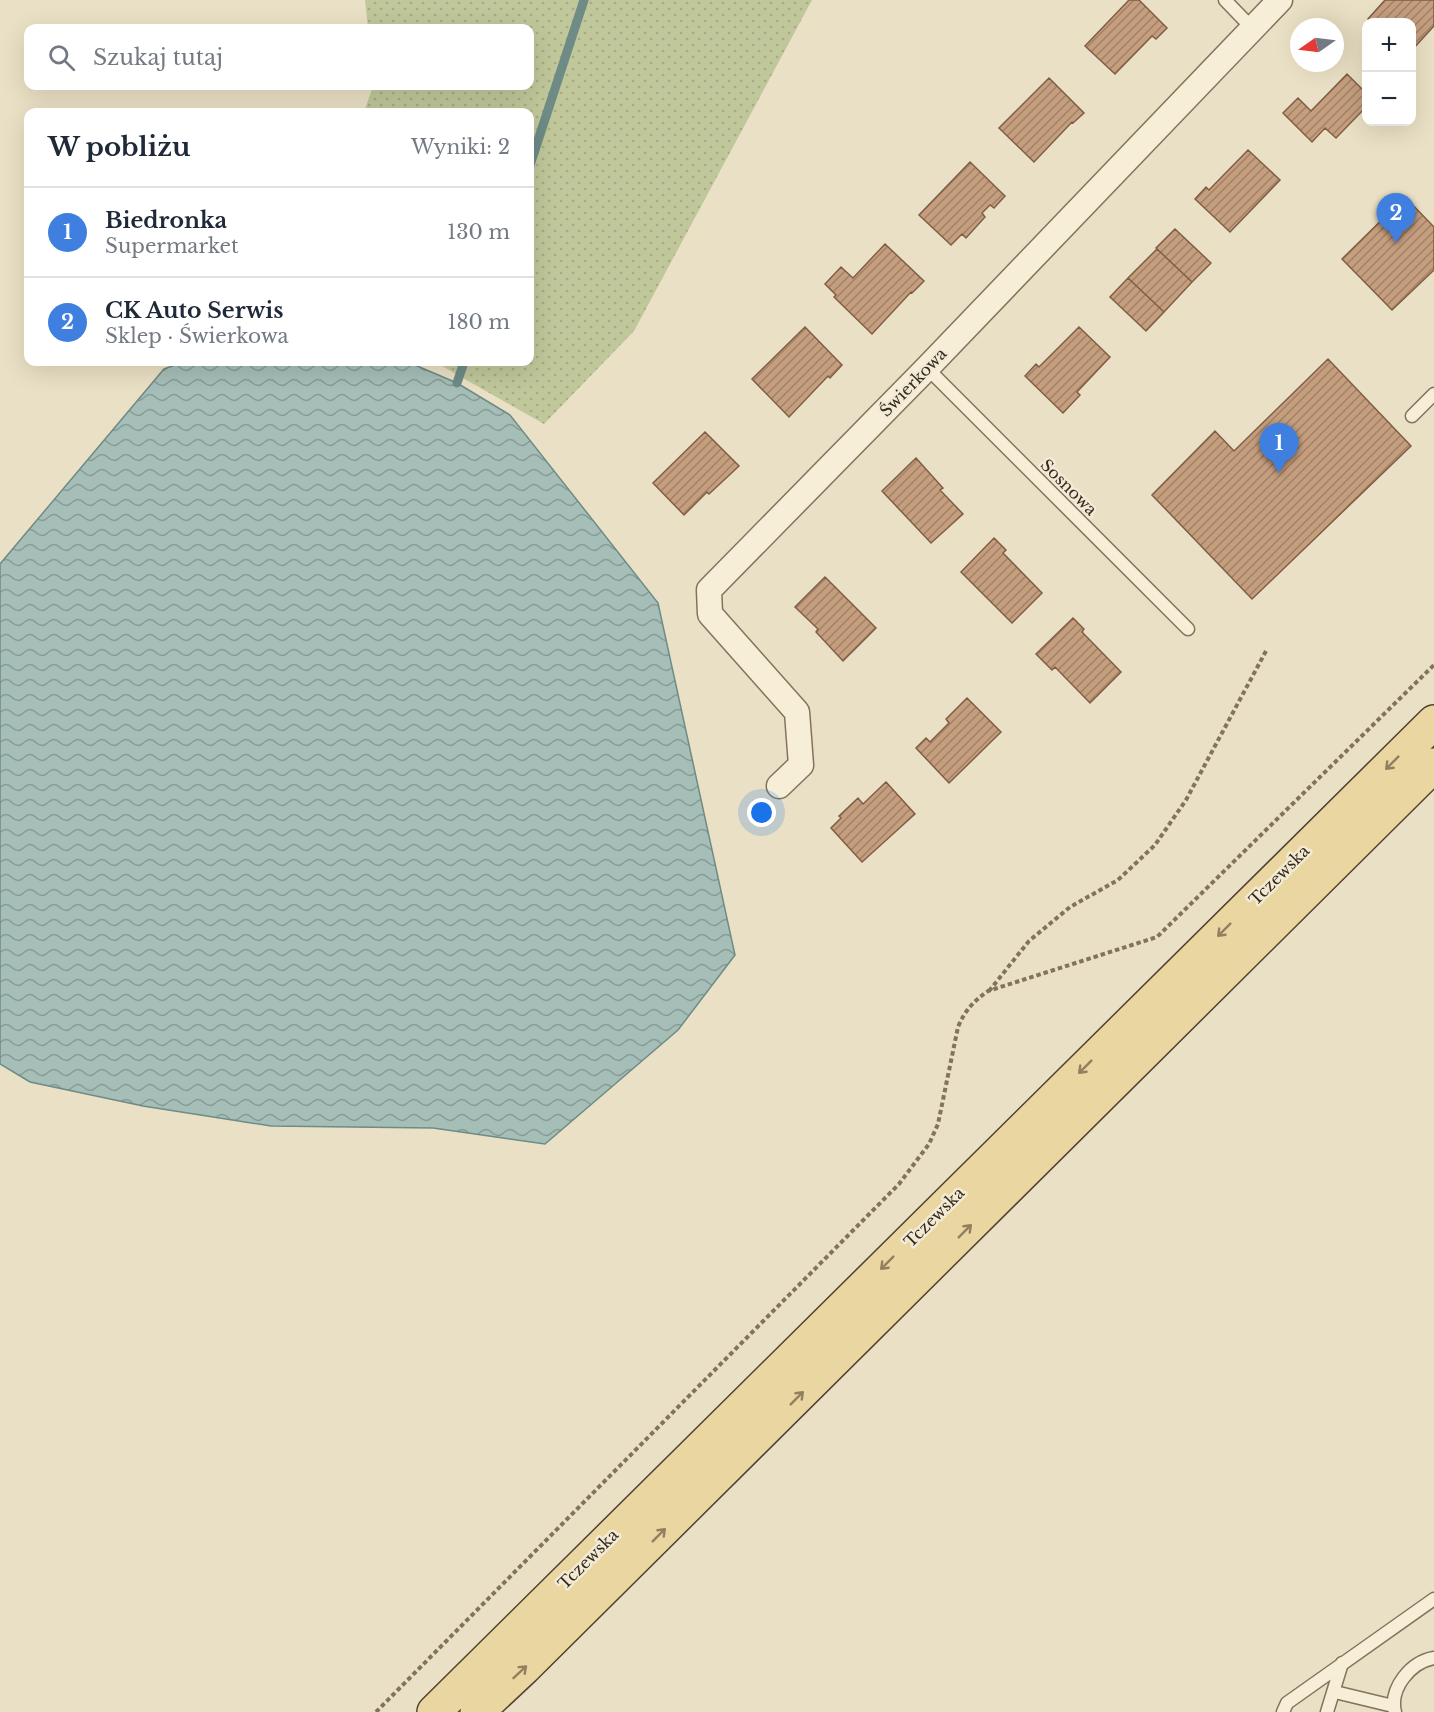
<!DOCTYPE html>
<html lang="pl">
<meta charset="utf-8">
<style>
:root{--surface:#fff;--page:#f6f6f7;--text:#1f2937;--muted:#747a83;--line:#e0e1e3;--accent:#8d3532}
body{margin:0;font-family:"Libre Baskerville",serif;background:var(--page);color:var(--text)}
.controls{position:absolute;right:18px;top:18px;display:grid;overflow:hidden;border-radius:12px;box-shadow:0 6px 24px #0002}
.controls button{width:54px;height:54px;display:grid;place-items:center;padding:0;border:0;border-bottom:2px solid var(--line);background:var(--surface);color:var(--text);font:30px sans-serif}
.compass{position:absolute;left:1290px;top:18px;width:54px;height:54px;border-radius:50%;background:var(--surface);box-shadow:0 6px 24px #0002;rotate:256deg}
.you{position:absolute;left:762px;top:813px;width:21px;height:21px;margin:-15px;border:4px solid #fff;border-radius:50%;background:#1a73e8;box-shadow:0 0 0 9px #1a73e833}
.badge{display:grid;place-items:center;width:39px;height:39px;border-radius:50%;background:var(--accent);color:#fff;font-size:20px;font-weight:700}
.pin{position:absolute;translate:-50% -50px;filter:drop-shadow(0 2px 3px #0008)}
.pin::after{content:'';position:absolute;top:32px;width:21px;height:18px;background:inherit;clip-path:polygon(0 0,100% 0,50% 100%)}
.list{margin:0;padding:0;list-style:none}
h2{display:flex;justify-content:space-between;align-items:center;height:78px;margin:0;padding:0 24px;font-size:26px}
h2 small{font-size:20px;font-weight:400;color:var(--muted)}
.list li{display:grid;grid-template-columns:39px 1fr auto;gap:18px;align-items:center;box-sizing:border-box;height:90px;padding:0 24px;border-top:2px solid var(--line)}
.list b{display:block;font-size:22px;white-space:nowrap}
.list p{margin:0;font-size:20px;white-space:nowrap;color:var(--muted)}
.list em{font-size:20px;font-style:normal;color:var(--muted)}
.icon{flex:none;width:33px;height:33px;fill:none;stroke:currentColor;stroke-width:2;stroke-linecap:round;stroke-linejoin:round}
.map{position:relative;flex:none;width:1434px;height:1712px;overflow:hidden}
.search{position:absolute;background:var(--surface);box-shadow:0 6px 24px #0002;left:24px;top:24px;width:510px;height:66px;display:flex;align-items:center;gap:15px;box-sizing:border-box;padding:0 21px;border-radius:12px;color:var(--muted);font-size:22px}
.panel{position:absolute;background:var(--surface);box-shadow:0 6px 24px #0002;left:24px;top:108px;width:510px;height:258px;border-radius:12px}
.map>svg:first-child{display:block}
.grass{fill:url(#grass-dots)}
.water{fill:url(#water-waves);stroke:#6e8b85;stroke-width:1.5}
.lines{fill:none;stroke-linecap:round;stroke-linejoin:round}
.stream{stroke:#6e8b85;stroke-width:9}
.building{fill:url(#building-hatch);stroke:#805e45;stroke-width:1.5}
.service-casing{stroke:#83735d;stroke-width:15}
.minor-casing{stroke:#83735d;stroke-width:27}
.primary-casing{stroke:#514130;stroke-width:36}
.path{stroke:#83735d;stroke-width:4;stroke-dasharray:4.5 3;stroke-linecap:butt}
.service{stroke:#f6eed7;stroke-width:12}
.minor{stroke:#f6eed7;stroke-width:24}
.primary{stroke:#ead6a0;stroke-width:33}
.oneway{stroke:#908060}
.labels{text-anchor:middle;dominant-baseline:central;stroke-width:5;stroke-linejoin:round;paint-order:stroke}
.street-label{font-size:16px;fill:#352a1f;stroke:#f2ead4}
</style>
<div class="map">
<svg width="1434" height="1712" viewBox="0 0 1434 1712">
<defs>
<pattern id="grass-dots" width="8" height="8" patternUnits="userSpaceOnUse" patternTransform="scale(1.5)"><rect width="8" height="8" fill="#c0c79a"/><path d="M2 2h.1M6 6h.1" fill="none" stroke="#a6ab84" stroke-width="1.8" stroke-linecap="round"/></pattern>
<pattern id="water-waves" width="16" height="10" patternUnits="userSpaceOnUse" patternTransform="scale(1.5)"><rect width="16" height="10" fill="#a6beb8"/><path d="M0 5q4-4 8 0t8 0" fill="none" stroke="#889b95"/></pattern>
<pattern id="building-hatch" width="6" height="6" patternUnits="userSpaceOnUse" patternTransform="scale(1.5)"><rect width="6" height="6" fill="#c59e7e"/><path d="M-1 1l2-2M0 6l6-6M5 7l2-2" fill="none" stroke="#a18167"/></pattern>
</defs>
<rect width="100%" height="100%" fill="#eae0c5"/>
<path class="grass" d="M 365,0 L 812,0 L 634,331 L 544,424 L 435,362 L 530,362 L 530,112 L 364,112 L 373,86 L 530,86 L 530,28 L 368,28 Z"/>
<path class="water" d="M 183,362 L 408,362 L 457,383 L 510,415 L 658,603 L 735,955 L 678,1030 L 545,1144 L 433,1128 L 271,1126 L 143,1106 L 30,1082 L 0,1064 L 0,564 L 164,369 Z"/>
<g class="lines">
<path class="stream" d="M 530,165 L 584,0
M 457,383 L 464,362"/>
</g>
<path class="building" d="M 1129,0 L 1139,0 L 1167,28 L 1156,39 L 1152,36 L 1115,74 L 1085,46 Z
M 1385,0 L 1434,0 L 1434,26 L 1412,50 L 1412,22 L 1372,22 L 1368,19 Z
M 1347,74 L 1366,93 L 1366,107 L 1336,138 L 1325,128 L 1312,142 L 1283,113 L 1298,98 L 1311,111 Z
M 1049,78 L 1084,113 L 1073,123 L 1072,122 L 1034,162 L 999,128 Z
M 1248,150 L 1280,180 L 1230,232 L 1195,199 L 1206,187 L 1209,190 Z
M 970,162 L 1005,196 L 994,208 L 990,205 L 982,213 L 985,217 L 966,238 L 962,234 L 951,245 L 919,215 Z
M 1405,197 L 1434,227 L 1434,270 L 1392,310 L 1342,259 Z
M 1175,229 L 1211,263 L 1192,282 L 1156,248 Z
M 885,244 L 924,281 L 912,293 L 911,292 L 872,334 L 834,297 L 836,295 L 825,284 L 841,267 L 853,278 Z
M 1157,249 L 1192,282 L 1164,312 L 1128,278 Z
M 1128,278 L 1164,312 L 1146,331 L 1110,297 Z
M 805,327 L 842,365 L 830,378 L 828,376 L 789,417 L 752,379 Z
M 1079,327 L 1110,357 L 1077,392 L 1080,395 L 1063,413 L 1025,376 L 1036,364 L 1039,367 Z
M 1328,359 L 1411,446 L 1252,599 L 1152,495 L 1215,431 L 1234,451 Z
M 705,432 L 739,466 L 709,494 L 707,492 L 684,515 L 653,483 Z
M 916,458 L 943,488 L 940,490 L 963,514 L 931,543 L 882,491 Z
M 994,538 L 1006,550 L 1003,553 L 1042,593 L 1012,623 L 961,572 Z
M 825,577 L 876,628 L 843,661 L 816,632 L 818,629 L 795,607 Z
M 1073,618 L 1084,629 L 1082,632 L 1121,672 L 1090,703 L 1055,667 L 1052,670 L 1036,654 Z
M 967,698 L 1001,732 L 949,783 L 916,748 L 926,738 L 930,742 L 949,723 L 946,719 Z
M 886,782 L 915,814 L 862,862 L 831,828 L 841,818 L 839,816 L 858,798 L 863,804 Z"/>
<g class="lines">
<g class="service-casing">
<path id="service" d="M 1225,0 L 1252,28
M 927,368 L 1188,629
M 1412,416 L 1434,394
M 1335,1692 L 1393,1706
M 1283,1712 L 1287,1703 L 1434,1599
M 1327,1712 L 1342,1663
M 1395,1712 C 1389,1688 1411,1662 1434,1658"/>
</g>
<g class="minor-casing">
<path id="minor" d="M 779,786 L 801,765 L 797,712 L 710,614 L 709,590 L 927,368 L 1280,0"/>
</g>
<g class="primary-casing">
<path id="primary" d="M 434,1712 L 1434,722
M 477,1712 L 524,1668 L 1434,765"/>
</g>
<path class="path" d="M 989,991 L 1029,941 L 1070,907 L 1118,880 L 1155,845 L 1186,800 L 1266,651
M 376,1712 L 899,1184 L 929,1144 L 938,1124 L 958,1027 C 965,1010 974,1001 988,991 L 1157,937 L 1434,665"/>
<use href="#service" class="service"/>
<use href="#minor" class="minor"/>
<use href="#primary" class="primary"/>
</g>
<defs><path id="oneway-shaft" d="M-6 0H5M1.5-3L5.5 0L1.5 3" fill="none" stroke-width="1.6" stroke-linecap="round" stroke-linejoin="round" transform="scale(1.5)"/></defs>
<g class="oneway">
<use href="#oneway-shaft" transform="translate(1392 763) rotate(135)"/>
<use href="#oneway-shaft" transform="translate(1224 930) rotate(135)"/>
<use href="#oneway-shaft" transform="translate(1085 1067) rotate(135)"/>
<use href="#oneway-shaft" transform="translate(965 1231) rotate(-45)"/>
<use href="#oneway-shaft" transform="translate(887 1263) rotate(135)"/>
<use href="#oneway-shaft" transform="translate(797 1398) rotate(-45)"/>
<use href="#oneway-shaft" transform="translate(659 1535) rotate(-45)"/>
<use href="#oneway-shaft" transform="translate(520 1672) rotate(-43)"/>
</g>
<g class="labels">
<g class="street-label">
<text transform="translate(913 382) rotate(-46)">Świerkowa</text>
<text transform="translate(1069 487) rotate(45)">Sosnowa</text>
<text transform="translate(1279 875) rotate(-45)">Tczewska</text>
<text transform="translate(934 1217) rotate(-45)">Tczewska</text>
<text transform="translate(588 1559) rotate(-45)">Tczewska</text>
</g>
</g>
</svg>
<div class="controls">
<button>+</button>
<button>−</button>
</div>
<svg class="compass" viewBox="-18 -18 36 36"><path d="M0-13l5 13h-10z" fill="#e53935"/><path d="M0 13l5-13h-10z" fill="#747a83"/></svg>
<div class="you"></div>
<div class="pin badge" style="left:1279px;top:473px;background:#3f7fe0">1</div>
<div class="pin badge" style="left:1396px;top:243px;background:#3f7fe0">2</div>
<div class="search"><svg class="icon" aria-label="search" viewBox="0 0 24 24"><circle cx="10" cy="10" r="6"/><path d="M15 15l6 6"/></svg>Szukaj tutaj</div>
<section class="panel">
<h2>W pobliżu<small>Wyniki: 2</small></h2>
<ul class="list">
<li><span class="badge" style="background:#3f7fe0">1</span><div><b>Biedronka</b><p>Supermarket</p></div><em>130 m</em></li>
<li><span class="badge" style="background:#3f7fe0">2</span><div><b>CK Auto Serwis</b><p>Sklep · Świerkowa</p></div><em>180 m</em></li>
</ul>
</section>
</div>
